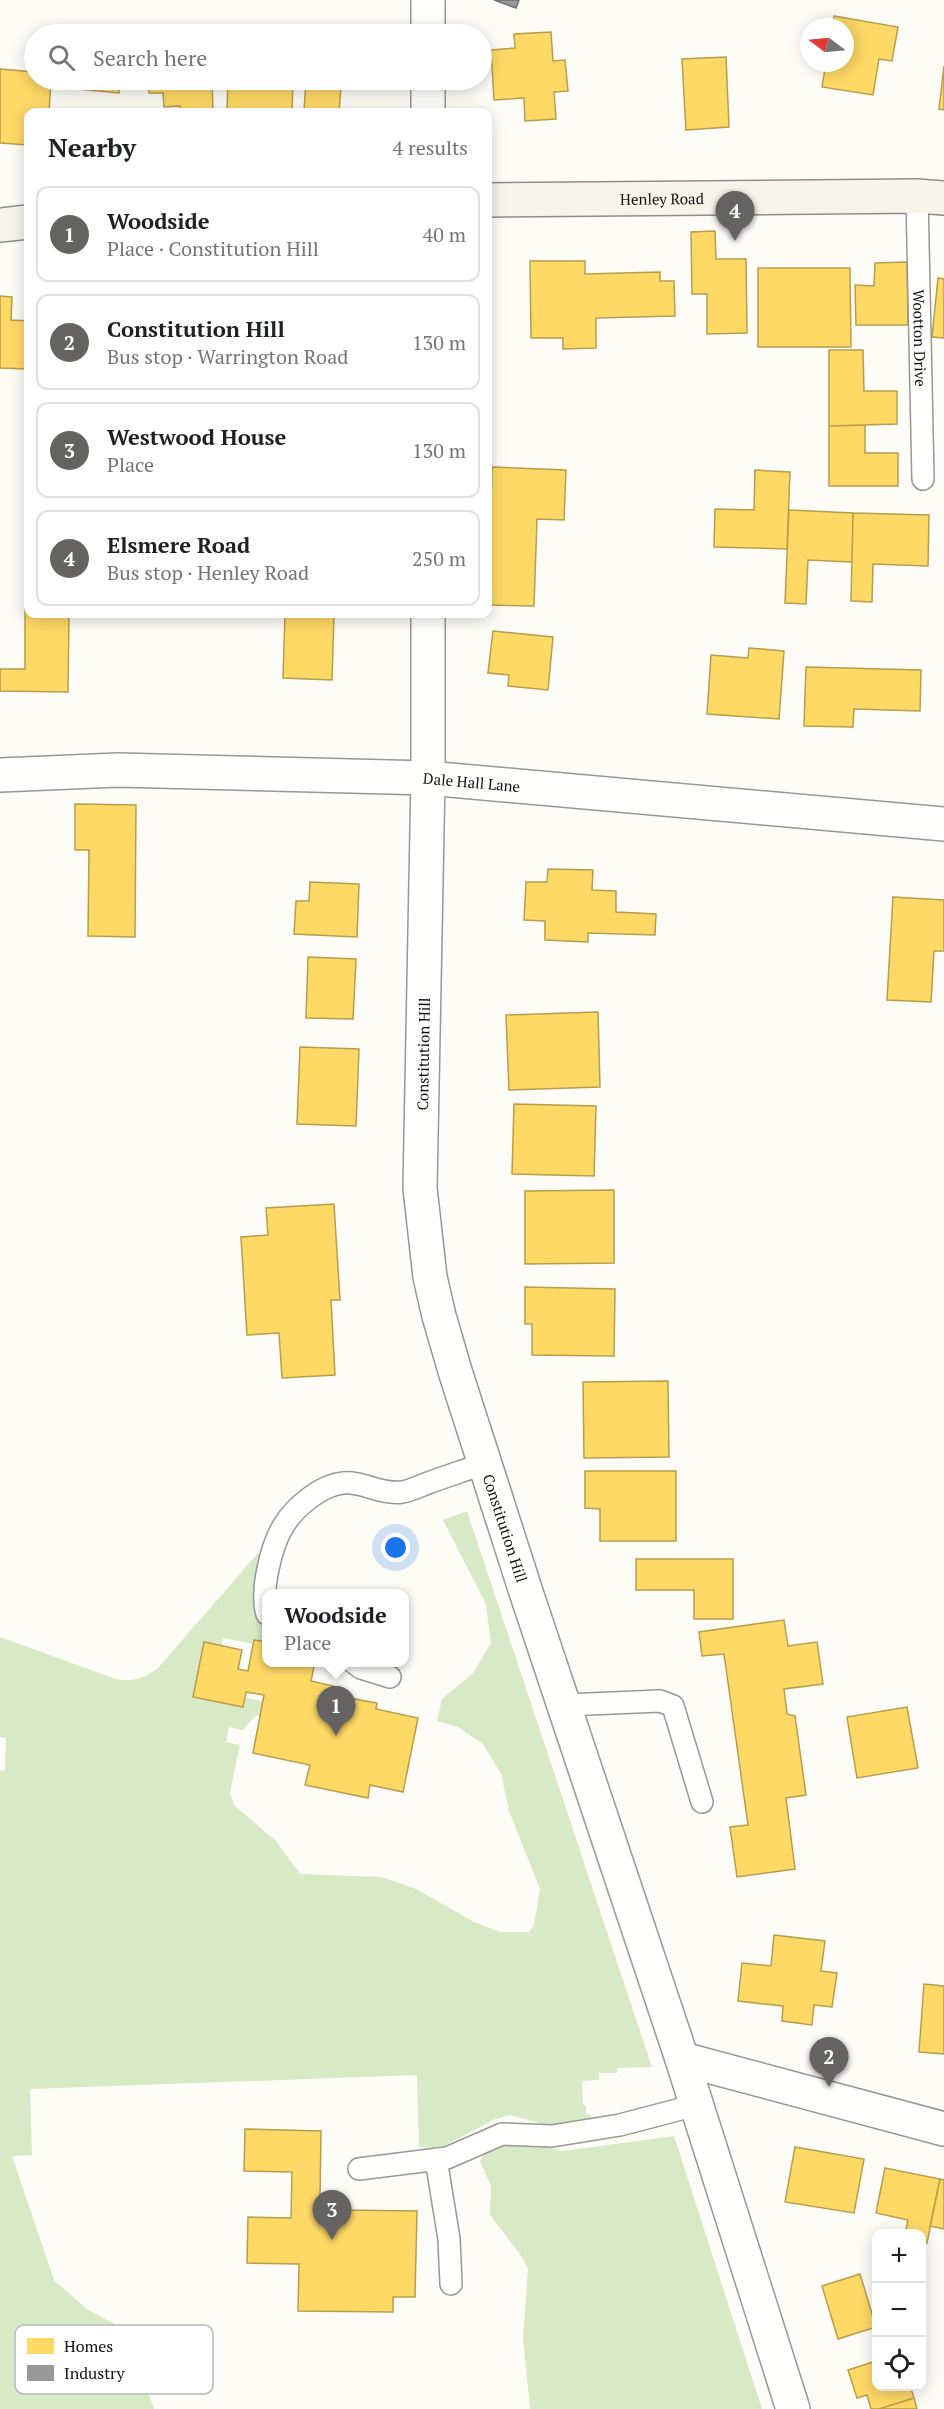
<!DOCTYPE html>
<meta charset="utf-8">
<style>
:root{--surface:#fff;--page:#f2f2f2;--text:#202124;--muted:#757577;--line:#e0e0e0;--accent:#646362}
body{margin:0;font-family:"PT Serif",serif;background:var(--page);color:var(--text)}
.controls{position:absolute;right:18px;bottom:18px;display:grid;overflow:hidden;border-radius:12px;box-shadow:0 3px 15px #0003}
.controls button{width:54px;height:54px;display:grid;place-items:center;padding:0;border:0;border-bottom:2px solid var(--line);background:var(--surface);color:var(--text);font:30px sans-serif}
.compass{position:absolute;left:800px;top:18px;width:54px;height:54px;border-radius:50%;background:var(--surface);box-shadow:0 3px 15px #0003;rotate:286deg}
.you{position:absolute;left:396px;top:1548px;width:21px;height:21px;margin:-15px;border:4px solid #fff;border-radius:50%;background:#1a73e8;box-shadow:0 0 0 9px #1a73e833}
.badge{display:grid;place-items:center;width:39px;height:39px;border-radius:50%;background:var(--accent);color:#fff;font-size:20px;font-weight:700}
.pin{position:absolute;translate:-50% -50px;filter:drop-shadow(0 2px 3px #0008)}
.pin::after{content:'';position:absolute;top:32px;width:21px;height:18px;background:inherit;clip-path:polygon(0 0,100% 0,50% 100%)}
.popup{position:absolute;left:262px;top:1589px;width:147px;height:78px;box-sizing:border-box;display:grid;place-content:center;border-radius:12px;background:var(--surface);filter:drop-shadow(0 2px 4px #0005);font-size:20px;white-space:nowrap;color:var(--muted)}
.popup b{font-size:22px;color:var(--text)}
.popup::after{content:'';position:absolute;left:50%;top:100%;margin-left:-12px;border:12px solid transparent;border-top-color:var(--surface)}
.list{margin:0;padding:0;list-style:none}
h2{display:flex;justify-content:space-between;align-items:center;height:78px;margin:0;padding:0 24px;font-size:26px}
h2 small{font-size:20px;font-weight:400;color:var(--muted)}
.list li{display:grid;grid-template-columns:39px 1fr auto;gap:18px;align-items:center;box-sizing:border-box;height:96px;margin:0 12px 12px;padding:0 12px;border:2px solid var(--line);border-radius:12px}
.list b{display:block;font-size:22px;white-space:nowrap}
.list p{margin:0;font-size:20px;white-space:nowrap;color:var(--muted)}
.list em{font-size:20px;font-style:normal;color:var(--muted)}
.icon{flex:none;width:33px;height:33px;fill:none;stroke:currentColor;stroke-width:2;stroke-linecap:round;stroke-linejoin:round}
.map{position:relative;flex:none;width:944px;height:2409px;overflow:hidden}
.search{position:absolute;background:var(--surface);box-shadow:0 3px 15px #0003;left:24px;top:24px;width:468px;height:66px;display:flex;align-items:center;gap:15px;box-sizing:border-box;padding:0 21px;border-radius:33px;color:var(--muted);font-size:22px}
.panel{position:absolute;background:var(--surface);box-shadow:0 3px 15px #0003;left:24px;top:108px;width:468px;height:510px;border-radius:12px}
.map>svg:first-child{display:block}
.forest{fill:#d8eac5}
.homes{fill:#ffd966;stroke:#b89d4c;stroke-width:1.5}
.industry{fill:#999;stroke:#707070;stroke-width:1.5}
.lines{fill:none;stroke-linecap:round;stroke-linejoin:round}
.lane-casing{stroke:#979795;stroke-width:24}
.street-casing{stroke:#979795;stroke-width:36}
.secondary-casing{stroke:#8e8d8b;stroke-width:36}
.lane{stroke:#fffffe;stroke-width:21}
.street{stroke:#fffffe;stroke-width:33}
.secondary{stroke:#f6f4eb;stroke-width:33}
.labels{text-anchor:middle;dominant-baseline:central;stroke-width:6;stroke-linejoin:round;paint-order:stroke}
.street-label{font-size:15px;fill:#111;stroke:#fff}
.key{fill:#fff;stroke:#b8b8b8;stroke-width:1.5}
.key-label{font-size:16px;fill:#111}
</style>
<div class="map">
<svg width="944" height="2409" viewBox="0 0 944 2409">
<rect width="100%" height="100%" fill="#fdfcf7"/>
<path class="forest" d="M 467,1511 L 652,2067 L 617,2068 L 617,2073 L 599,2073 L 599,2080 L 582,2081 L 583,2105 L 586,2105 L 586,2114 L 591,2115 L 590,2126 L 562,2129 L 510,2115 L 495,2119 L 444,2146 L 419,2148 L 417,2075 L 30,2089 L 32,2155 L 12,2156 L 54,2280 L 88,2310 L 126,2330 L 154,2409 L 0,2409 L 0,1771 L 5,1770 L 6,1738 L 0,1737 L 0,1637 L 113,1678 C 131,1683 144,1679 158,1668 L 272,1537 L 267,1608 L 267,1652 L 258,1645 L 223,1638 L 212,1691 L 262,1701 L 265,1686 L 262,1715 L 255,1716 L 243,1730 L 229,1727 L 226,1742 L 240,1745 L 230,1792 L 234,1805 L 276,1841 L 300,1874 L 381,1877 L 416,1889 L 474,1922 L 500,1932 L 529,1932 L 534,1925 L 540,1889 L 509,1811 L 501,1774 L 483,1744 L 458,1727 L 437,1721 L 442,1699 L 473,1673 L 491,1643 L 486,1604 L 443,1520 Z
M 674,2136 L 762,2409 L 530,2409 L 523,2338 L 528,2269 L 522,2257 L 490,2215 L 491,2186 L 480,2162 L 487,2146 L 507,2138 L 563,2151 Z"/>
<path class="homes" d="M 834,16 L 898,27 L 892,61 L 879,59 L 873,95 L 822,87 L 826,63 L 845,63 L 845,27 L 832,27 Z
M 64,25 L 125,31 L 124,34 L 63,34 Z
M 309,29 L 354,32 L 354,34 L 309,34 Z
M 551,32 L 553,61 L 565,60 L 568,91 L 554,92 L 556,119 L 525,121 L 524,98 L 494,100 L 491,50 L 515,48 L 514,34 Z
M 726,57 L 729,127 L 686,130 L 682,59 Z
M 944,66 L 944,110 L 939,109 Z
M 0,69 L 34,72 L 34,80 L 51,80 L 49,112 L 28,112 L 28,145 L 0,143 Z
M 59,80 L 120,80 L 119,93 L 58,87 Z
M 149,80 L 212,80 L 213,112 L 180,112 L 180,106 L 164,107 L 163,93 L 149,93 Z
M 228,80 L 293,80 L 292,112 L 227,110 Z
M 306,80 L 376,80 L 375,88 L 341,86 L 339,112 L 304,112 Z
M 715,231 L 716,259 L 746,259 L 747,333 L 707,334 L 707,294 L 692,294 L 691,232 Z
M 530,261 L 585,261 L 585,274 L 660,272 L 660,281 L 674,281 L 675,316 L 596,318 L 596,348 L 563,349 L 563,338 L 531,338 Z
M 907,262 L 908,325 L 856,325 L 855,285 L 874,286 L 875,263 Z
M 758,268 L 850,268 L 851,347 L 758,347 Z
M 938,278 L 944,279 L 944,338 L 932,337 Z
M 0,296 L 12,297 L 11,320 L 28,321 L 28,369 L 0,368 Z
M 829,350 L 863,350 L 864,391 L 897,391 L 897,424 L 829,426 Z
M 865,425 L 865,453 L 898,453 L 898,486 L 829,486 L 829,426 Z
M 492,467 L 566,470 L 564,520 L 537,519 L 534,606 L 488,605 Z
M 755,470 L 790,472 L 787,549 L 714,547 L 715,509 L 754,510 Z
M 789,510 L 853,513 L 852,562 L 808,560 L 806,604 L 785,603 Z
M 853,513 L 929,515 L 928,566 L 873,564 L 872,602 L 851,601 Z
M 25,606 L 28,606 L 28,614 L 69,614 L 68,692 L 0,691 L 0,669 L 25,669 Z
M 285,614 L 349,614 L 349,617 L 334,616 L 332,680 L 283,678 Z
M 493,631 L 553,637 L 548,690 L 508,686 L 509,675 L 488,673 Z
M 749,648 L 784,651 L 779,719 L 707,714 L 711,655 L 748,658 Z
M 806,667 L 921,670 L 920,711 L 854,709 L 853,727 L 804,726 Z
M 75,804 L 136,805 L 135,937 L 88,936 L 89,850 L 75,850 Z
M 548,869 L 593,870 L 592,890 L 616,891 L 616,912 L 656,914 L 655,935 L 588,933 L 588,942 L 545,940 L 545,921 L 524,920 L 526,882 L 547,882 Z
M 310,882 L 359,884 L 357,937 L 294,934 L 296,901 L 309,901 Z
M 893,897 L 944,900 L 944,951 L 934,951 L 931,1002 L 887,1000 Z
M 308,957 L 356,959 L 353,1019 L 306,1018 Z
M 598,1012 L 600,1087 L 509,1090 L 506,1015 Z
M 300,1047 L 359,1049 L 356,1126 L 297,1124 Z
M 514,1104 L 596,1106 L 594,1176 L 512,1174 Z
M 614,1190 L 614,1263 L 525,1264 L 525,1191 Z
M 334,1204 L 340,1300 L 331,1300 L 335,1375 L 282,1378 L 279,1333 L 247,1335 L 241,1237 L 268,1235 L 266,1208 Z
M 525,1287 L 615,1289 L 614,1356 L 532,1355 L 532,1324 L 525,1324 Z
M 668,1381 L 669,1457 L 584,1458 L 583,1382 Z
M 585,1471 L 676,1471 L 676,1541 L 600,1541 L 600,1509 L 585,1508 Z
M 636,1559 L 733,1559 L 733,1619 L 694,1619 L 694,1590 L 636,1590 Z
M 784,1620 L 788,1646 L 817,1642 L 823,1684 L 784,1689 L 787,1714 L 795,1716 L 806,1795 L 786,1798 L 795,1869 L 737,1877 L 730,1827 L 748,1825 L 724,1654 L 702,1656 L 699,1632 Z
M 254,1640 L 267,1642 L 267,1662 L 315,1662 L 311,1681 L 333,1686 L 329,1709 L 342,1711 L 344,1697 L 377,1703 L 376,1709 L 418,1718 L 403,1792 L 370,1785 L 368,1798 L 305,1785 L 310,1765 L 253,1753 L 264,1695 L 246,1692 L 243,1707 L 193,1697 L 204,1642 L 242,1650 L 238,1669 L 248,1671 Z
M 907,1707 L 918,1768 L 857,1778 L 847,1717 Z
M 774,1935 L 825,1941 L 821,1971 L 837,1973 L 832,2007 L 814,2005 L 812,2025 L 782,2021 L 783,2006 L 738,2001 L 742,1963 L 771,1966 Z
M 924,1984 L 944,1986 L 944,2054 L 919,2052 Z
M 245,2129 L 321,2131 L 320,2198 L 343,2210 L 417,2211 L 415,2297 L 393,2297 L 393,2312 L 298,2311 L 299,2264 L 247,2263 L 248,2217 L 291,2218 L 292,2172 L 244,2171 Z
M 795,2147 L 864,2159 L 854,2213 L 785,2202 Z
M 885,2168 L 940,2179 L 927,2243 L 922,2242 L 922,2234 L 905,2234 L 908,2220 L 876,2213 Z
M 940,2179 L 944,2180 L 944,2229 L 930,2226 Z
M 860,2274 L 876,2327 L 838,2339 L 822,2286 Z
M 876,2361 L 876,2386 L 910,2386 L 914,2398 L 879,2409 L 871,2409 L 867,2395 L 857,2398 L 848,2370 Z
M 914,2398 L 917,2409 L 879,2409 Z"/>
<path class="industry" d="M 494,0 L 519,0 L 516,8 Z"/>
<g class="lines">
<g class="lane-casing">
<g id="lane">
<path id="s1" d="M 917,196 L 923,479"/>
<path d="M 267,1614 C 260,1592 271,1545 284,1525 C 295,1507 321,1485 343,1483 C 362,1481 381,1495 402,1492 C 410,1491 420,1486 428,1483 C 447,1476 466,1470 485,1463"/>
<path d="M 353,1662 L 361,1668 L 390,1677"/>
<path d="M 565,1705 L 660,1701 L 673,1706 L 702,1802"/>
<path d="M 436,2159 L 449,2239 L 451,2284"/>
<path d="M 359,2169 L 447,2158 L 502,2134 L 552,2136 L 620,2125 L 696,2105"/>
</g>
</g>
<g class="street-casing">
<g id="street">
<path d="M 428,0 L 428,34"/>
<path d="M 428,80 L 428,112"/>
<path id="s2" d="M 428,614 L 428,778 L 420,1188 L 430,1277 L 439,1316 L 455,1371 L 526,1592 L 682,2059 L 793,2409"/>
<path id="s3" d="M 0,775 L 118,770 L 428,778 L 944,824"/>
<path d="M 682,2059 L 944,2129"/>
</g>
</g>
<g class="secondary-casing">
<g id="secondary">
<path id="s4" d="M 488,200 L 917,196 L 944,198"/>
<path d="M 0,225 L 28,222"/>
</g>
</g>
<use href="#lane" class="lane"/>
<use href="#street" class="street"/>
<use href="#secondary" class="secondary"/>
</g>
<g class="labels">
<g class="street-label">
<text stroke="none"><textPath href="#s4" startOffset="174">Henley Road</textPath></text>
<text stroke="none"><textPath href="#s1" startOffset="142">Wootton Drive</textPath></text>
<text stroke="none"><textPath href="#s3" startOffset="472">Dale Hall Lane</textPath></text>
<text transform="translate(423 1054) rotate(-89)">Constitution Hill</text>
<text stroke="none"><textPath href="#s2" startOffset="926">Constitution Hill</textPath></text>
</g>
</g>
<rect x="15" y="2325" width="198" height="69" rx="9" class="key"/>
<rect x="27" y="2338" width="27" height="16" fill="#ffd966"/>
<rect x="27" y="2365" width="27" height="16" fill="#999"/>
<g class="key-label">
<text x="64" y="2352">Homes</text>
<text x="64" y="2379">Industry</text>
</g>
</svg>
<div class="controls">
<button>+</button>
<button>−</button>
<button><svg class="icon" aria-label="locate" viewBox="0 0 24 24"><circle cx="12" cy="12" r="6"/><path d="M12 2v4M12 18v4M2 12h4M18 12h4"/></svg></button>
</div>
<svg class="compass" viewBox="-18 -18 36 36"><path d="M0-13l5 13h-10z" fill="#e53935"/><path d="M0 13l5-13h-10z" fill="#757577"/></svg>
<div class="you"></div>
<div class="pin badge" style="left:336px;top:1736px">1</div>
<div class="popup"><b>Woodside</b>Place</div>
<div class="pin badge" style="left:829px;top:2087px">2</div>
<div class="pin badge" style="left:332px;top:2240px">3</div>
<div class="pin badge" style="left:735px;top:241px">4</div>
<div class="search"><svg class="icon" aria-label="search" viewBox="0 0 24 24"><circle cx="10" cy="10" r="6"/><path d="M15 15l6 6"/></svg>Search here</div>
<section class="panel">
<h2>Nearby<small>4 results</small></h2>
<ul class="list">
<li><span class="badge">1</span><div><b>Woodside</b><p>Place · Constitution Hill</p></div><em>40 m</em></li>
<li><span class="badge">2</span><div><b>Constitution Hill</b><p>Bus stop · Warrington Road</p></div><em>130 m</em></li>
<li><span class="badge">3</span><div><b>Westwood House</b><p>Place</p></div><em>130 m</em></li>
<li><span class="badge">4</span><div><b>Elsmere Road</b><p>Bus stop · Henley Road</p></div><em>250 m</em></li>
</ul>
</section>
</div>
